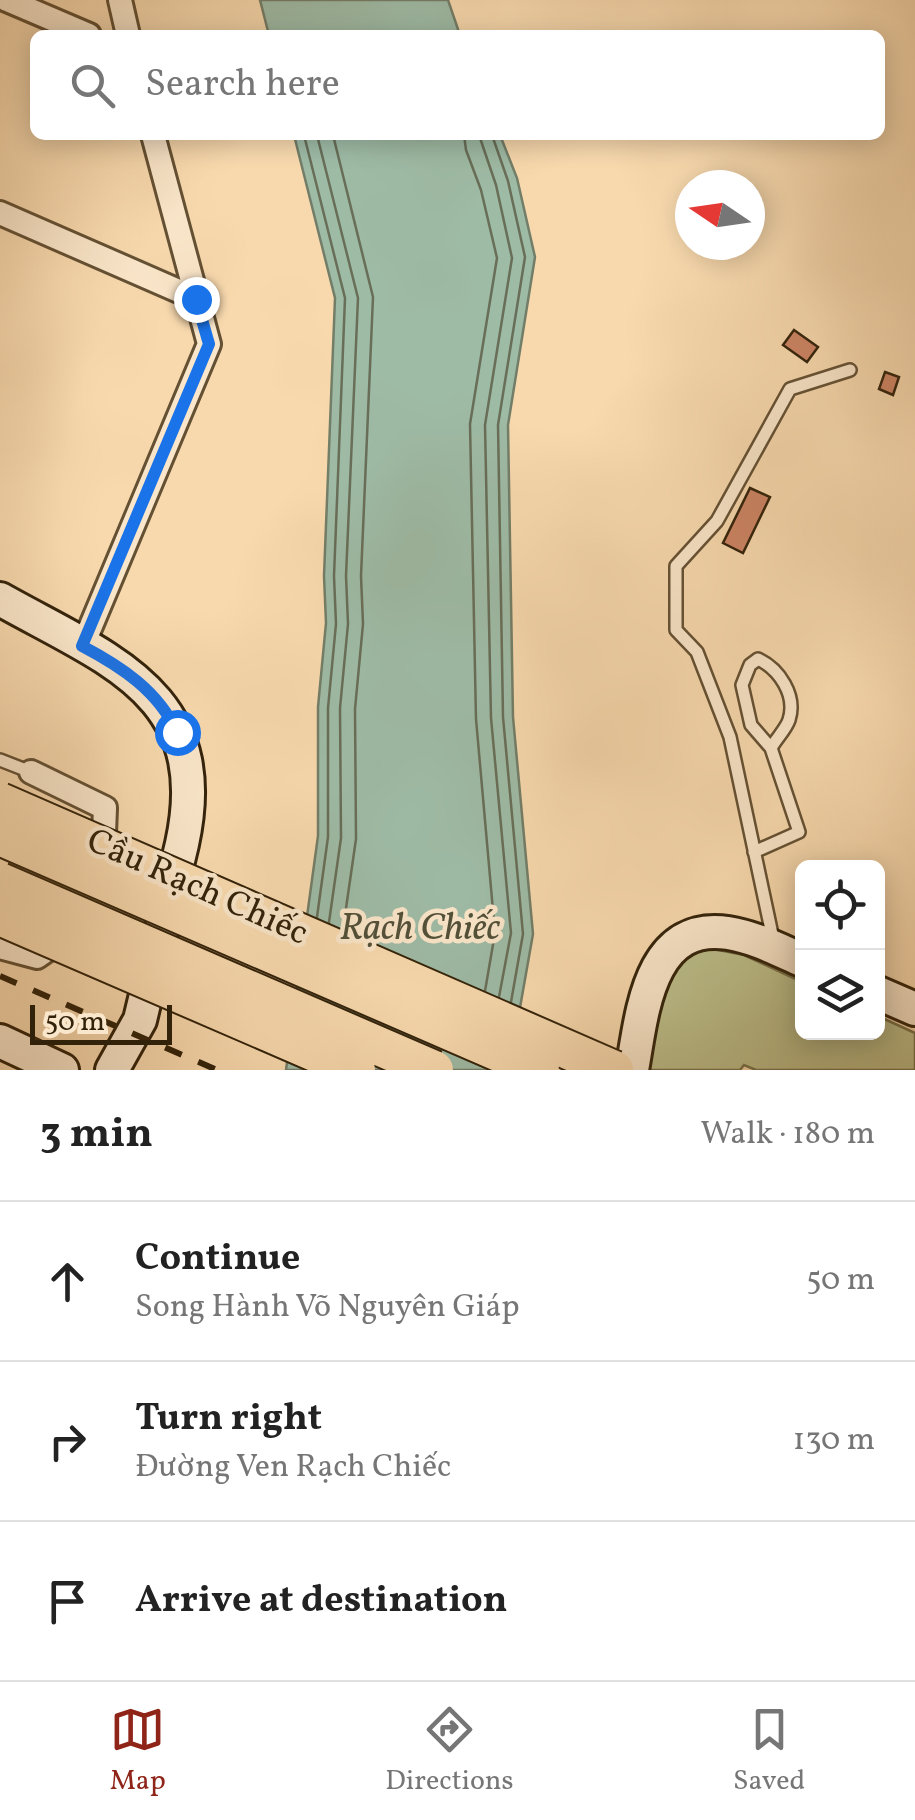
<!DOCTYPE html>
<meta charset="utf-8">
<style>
:root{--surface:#fff;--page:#f2f2f2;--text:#222;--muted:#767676;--line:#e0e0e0;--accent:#8f2418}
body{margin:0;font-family:Vollkorn,serif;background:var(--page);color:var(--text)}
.controls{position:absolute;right:30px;bottom:30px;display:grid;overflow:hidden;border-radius:15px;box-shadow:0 5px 25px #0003}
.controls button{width:90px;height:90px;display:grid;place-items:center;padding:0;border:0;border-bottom:2px solid var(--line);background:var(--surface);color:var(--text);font:50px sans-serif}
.compass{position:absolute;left:675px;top:170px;width:90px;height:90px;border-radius:50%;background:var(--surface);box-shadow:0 5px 25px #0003;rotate:283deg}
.scale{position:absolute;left:30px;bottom:25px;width:142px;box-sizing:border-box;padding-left:10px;border:5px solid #32220a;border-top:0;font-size:28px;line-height:35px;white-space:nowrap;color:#32220a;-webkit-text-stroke:8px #fae6ca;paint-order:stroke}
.stop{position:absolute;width:30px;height:30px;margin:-22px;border:8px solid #1a73e8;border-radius:50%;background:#fff}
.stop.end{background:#1a73e8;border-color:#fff;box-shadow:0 2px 10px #0008}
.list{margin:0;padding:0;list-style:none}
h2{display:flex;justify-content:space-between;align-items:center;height:130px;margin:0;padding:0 40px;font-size:42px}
h2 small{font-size:32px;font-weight:400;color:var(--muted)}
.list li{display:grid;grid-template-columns:65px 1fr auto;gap:30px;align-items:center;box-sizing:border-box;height:160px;padding:0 40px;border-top:2px solid var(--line)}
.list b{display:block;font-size:38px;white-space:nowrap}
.list p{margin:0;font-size:32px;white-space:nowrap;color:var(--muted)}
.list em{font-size:32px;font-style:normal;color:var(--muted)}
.icon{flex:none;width:55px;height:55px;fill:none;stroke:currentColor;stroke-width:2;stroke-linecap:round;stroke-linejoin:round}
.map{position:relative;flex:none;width:915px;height:1070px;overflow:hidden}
.search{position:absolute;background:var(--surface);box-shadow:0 5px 25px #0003;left:30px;right:30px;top:30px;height:110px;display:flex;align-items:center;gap:25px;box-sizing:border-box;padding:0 35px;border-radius:15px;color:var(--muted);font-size:38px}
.sheet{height:610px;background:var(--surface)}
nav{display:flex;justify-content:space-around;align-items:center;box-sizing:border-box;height:140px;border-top:2px solid var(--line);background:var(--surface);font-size:28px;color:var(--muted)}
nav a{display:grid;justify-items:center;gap:5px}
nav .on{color:var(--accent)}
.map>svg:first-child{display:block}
.green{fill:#bcbf8b;stroke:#77704a;stroke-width:2.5}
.water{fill:#9ebba6;stroke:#737e68;stroke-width:2.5}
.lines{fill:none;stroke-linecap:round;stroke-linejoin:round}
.shore{stroke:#686e58;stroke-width:2.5}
.building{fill:#cd8464;stroke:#32220a;stroke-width:2.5}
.service-casing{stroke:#645033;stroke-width:16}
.minor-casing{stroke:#645033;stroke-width:28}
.secondary-casing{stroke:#32220a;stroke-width:38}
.service{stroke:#fae6ca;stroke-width:11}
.minor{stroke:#fae6ca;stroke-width:22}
.secondary{stroke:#fae6ca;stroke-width:32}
.rail{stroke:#32220a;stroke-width:6;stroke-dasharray:18 18;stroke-linecap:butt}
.trunk-bridge-casing{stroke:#32220a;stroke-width:42;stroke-linecap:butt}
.trunk-bridge{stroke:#f8d9ae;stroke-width:38}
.route{stroke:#1a73e8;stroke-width:12}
.labels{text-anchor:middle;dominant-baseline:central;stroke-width:9;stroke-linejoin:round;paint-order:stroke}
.street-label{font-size:35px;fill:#32220a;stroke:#fae6ca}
.water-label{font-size:38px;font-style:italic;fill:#525039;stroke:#fae6ca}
</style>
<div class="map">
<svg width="915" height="1070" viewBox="0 0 915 1070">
<rect width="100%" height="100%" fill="#f8d9ae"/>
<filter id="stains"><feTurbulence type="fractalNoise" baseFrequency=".002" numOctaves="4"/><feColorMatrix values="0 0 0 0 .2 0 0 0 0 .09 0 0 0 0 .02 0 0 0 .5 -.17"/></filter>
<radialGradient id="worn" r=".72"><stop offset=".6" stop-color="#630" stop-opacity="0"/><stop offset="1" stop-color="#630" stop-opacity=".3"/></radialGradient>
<path class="green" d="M 708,948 L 744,955 L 802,982 L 802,1032 L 878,1032 L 878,1016 L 915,1033 L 915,1070 L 756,1070 L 744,1065 L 740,1070 L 647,1070 C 655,1018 652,968 708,948 Z"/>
<path class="water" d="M 260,0 L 448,0 L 460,35 L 269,35 Z
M 294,135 L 500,135 L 517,178 L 535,257 L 508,425 L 513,717 L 533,934 L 509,1070 L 286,1070 L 318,836 L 318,707 L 326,623 L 324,576 L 335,298 Z"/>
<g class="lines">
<path class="shore" d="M 304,135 L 345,298 L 334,576 L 336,624 L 328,708 L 328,837 L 317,917
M 317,135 L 358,298 L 346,576 L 348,624 L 340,708 L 341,838 L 329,922
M 333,135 L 373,297 L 361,576 L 363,624 L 355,709 L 356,839 L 343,929
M 464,135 L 466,150 L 481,190 L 497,258 L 470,424 L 476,719 L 495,933 L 485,991
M 479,135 L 496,185 L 512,258 L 485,425 L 491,718 L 511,933 L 499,997
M 492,135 L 508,181 L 525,257 L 498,425 L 503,717 L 523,934 L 511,1002"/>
</g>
<path class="building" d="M 794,330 L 818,347 L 807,362 L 783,345 Z
M 885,372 L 899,377 L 893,395 L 879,389 Z
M 750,488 L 770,497 L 743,553 L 723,543 Z"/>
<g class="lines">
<g class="service-casing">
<path id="service" d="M 0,760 L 31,772
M 754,852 L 799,832 L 771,748 L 751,725 L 742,685 L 750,665 L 758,659 C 779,669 797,695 789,720 C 786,729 776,739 771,748
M 773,939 L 730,737 L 697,652 L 676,630 L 676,566 L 717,521 L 790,389 L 850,370"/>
</g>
<g class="minor-casing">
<path id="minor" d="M 7,0 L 89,35
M 120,0 L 128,35
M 0,213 L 197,299
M 83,645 L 209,344 L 153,135
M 31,772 L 105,808 L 104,833 L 96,856
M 0,947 L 37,957 L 50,948 L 62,931"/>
</g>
<g class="secondary-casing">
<path id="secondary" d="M 0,599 C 108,660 215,693 182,844 L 140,1020 L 112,1070
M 878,993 L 915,1009
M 0,1041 L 62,1070
M 632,1070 C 642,1015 648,921 728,933 C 754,937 779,950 802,960"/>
</g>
<use href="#service" class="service"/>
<use href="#minor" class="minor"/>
<use href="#secondary" class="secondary"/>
<path class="rail" d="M 0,976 L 217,1070"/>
<g class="trunk-bridge-casing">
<path id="trunk-bridge" d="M 0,802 L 614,1070
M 0,836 L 540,1070
M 0,882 L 434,1070
M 0,916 L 356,1070"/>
</g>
<use href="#trunk-bridge" class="trunk-bridge"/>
</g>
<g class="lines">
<path class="route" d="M 177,732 C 158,691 122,667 82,646 L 209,344 L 196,299"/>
</g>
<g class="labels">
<g class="street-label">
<text transform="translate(197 888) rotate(24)">Cầu Rạch Chiếc</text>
</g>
<g class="water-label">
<text x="420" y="929">Rạch Chiếc</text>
</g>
</g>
<rect width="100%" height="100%" filter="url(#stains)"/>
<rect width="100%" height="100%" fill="url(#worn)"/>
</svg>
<div class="controls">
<button><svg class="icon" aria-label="locate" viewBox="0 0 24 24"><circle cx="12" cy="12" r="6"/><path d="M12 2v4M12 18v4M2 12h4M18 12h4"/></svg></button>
<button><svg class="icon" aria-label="layers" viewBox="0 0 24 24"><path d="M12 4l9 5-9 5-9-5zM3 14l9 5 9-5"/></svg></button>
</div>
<svg class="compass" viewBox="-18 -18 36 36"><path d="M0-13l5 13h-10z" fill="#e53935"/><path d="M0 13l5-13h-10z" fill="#767676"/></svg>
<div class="scale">50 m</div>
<div class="stop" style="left:177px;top:732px"></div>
<div class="stop end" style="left:196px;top:299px"></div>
<div class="search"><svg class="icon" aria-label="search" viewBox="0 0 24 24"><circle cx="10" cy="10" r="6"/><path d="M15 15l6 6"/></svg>Search here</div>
</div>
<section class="sheet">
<h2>3 min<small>Walk · 180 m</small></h2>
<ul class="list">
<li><svg class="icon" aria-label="ahead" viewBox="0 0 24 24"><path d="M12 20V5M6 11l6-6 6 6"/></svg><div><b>Continue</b><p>Song Hành Võ Nguyên Giáp</p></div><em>50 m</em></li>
<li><svg class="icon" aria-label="right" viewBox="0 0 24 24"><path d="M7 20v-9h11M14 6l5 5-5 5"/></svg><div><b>Turn right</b><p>Đường Ven Rạch Chiếc</p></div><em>130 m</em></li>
<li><svg class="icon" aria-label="arrive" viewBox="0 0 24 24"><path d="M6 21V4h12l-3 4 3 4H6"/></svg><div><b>Arrive at destination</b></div></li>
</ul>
</section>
<nav>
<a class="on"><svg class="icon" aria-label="map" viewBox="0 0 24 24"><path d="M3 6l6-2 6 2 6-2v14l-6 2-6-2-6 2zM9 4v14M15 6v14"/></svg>Map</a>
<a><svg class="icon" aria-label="directions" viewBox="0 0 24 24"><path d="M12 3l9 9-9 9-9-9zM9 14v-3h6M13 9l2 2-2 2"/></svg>Directions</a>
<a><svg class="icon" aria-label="saved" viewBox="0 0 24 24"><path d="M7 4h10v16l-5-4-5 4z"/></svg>Saved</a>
</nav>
